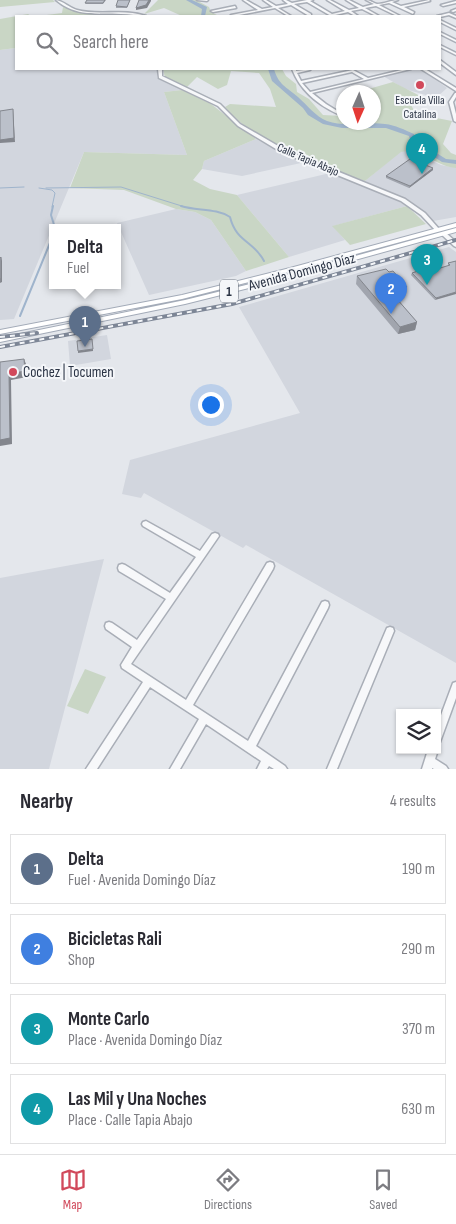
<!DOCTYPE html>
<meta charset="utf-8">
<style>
:root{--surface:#fff;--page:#f2f2f3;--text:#2b2b33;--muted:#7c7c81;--line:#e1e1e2;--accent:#d1495b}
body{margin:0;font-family:"Sofia Sans Condensed",sans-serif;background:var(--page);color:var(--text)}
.controls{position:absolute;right:15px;bottom:15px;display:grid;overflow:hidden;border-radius:0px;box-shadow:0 1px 4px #0004}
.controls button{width:45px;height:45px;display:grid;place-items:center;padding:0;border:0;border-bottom:1px solid var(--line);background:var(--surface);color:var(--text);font:25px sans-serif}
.compass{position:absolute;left:336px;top:85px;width:45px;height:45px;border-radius:50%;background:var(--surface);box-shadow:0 1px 4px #0004;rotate:183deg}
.you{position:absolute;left:210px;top:404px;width:18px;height:18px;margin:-12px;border:4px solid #fff;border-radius:50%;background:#1a73e8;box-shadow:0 0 0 8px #1a73e833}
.badge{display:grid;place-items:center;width:32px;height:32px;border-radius:50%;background:var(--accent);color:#fff;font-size:16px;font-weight:700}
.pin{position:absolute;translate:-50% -41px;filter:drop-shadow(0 1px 2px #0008)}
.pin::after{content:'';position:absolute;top:26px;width:18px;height:15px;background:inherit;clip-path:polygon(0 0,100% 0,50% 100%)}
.popup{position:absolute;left:49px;top:224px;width:72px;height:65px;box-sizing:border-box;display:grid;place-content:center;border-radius:0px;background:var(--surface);filter:drop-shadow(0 1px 4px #0005);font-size:16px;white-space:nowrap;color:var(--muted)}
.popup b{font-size:19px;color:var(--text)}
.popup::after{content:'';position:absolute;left:50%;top:100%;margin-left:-10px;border:10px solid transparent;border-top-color:var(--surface)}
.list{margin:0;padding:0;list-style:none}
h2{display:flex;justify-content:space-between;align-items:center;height:65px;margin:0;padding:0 20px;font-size:21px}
h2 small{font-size:16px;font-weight:400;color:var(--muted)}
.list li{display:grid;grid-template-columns:32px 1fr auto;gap:15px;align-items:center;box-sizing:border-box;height:70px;margin:0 10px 10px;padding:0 10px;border:1px solid var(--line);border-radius:0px}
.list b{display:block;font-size:19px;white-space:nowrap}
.list p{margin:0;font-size:16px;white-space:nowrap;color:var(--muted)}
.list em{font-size:16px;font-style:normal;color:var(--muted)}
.icon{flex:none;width:28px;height:28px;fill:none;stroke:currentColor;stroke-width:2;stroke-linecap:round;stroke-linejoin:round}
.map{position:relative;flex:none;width:456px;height:769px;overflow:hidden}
.search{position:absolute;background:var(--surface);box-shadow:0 1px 4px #0004;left:15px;right:15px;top:15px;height:55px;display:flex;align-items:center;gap:12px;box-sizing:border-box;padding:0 18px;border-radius:0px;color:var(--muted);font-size:19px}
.sheet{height:385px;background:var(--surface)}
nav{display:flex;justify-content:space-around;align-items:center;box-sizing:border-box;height:70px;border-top:1px solid var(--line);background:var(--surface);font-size:14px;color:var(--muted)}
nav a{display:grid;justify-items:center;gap:2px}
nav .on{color:var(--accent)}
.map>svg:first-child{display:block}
.built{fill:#d2d6de}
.green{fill:#c9d6c5}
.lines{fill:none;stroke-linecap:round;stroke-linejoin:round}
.stream-far1{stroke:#9fb4cc;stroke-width:1}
.stream{stroke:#9fb4cc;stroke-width:2}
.river{fill:#9fb4cc;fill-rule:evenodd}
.minor-casing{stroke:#a9aeb7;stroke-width:3}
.major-casing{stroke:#a3abb8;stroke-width:2}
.minor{fill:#f7f8fa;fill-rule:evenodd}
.major{fill:#fff;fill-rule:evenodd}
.rail-casing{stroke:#7d8696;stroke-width:4}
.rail{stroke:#f4f6f9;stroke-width:2;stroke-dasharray:5;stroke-linecap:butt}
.wall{fill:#a1a5ae}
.shaded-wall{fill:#83868d}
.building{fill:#bbc0ca;stroke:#83868d}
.poi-dot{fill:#d1495b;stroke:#f4f6f9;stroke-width:2}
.labels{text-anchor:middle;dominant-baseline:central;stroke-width:4;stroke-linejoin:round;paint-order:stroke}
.far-poi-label{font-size:12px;fill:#2b3445;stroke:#f4f6f9}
.far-street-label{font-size:12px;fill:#2b3445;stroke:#f4f6f9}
.shield{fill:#f4f6f9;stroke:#676e7b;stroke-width:1}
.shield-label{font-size:14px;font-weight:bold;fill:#2b3445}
.street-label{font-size:15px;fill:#2b3445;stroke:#f4f6f9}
.poi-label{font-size:15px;fill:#2b3445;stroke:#f4f6f9;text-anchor:start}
</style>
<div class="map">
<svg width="456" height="769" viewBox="0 0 456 769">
<rect width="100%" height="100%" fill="#e4e7ec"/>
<path class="built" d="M 16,48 L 16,69 L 157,69 L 157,78 L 182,90 L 164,92 L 187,155 L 84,152 L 14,319 L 0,320 L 0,50 Z
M 414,69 L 420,69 L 447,88 L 436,98 L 405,89 L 383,76 Z
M 256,139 L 301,163 L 242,176 L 202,169 L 204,161 Z
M 409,150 L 441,165 L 456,168 L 456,217 L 433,221 L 410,201 L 365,181 L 401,151 Z
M 330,173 L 381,192 L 407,206 L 333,226 L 345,240 L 289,257 L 237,195 Z
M 176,209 L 195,212 L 211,220 L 246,271 L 236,276 L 149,295 L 117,223 Z
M 449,247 L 456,252 L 456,663 L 246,545 L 243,548 L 144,493 L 141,498 L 122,494 L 130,460 L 300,413 L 239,307 Z
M 107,335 L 111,359 L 70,366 L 68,341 Z
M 104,559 L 49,769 L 0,769 L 0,578 Z"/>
<path class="green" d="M 0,0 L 53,0 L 55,2 L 0,7 Z
M 158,0 L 196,0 L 209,7 L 211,12 L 219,16 L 182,16 L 164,8 L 144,14 Z
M 63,7 L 86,13 L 140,16 L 39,16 L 62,13 Z
M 28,14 L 31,16 L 16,16 L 16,48 L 0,50 L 0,19 Z
M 163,69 L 282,69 L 286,76 L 296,84 L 297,92 L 309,99 L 323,115 L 343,116 L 344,122 L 374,122 L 374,92 L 347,92 L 358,92 L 393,82 L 424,98 L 411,105 L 416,114 L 452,121 L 443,144 L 451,153 L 456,155 L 456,168 C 438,167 418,147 401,152 L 365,181 C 317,163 260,148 225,107 L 230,104 L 276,107 L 270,89 L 259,73 L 231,71 L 227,85 L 218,89 L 197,77 L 186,88 L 165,78 Z
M 182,90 L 211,104 L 256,139 L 204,161 L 202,169 L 193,180 L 210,189 L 237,195 L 289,257 L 246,271 L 211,220 L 195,212 L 176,209 L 124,190 L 70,188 L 84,152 L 187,155 L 164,92 Z
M 407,206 L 426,224 L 350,245 L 332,226 Z
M 85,669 L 106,677 L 88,714 L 67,706 Z"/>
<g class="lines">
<path class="stream-far1" d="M 325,16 L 327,16
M 0,188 L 24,187
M 39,188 L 52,190 L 55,193 L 52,207
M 46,188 L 121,187 L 185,207"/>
<path class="stream" d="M 53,206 L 51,215 L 55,228
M 181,206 C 197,211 216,208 230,217 C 236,242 254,241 264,261
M 20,316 L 52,238"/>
<path class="river" d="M 186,0 L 192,0 L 207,7 L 205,16 L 201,16 L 202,9 Z
M 268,69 L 274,69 C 278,84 286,87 298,97 C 308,106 315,116 327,121 C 346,128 366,121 385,124 C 395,125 405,130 414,134 L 416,140 L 446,159 L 456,160 L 456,164 L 442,162 L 411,142 L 409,136 L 386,128 L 342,128 L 323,124 L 308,115 L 303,108 L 272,81 Z"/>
<g class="minor-casing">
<path id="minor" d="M 56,0 C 63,1 70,8 77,10 C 99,16 124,8 146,16 C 138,16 129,14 121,14 C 97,13 76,17 56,0 Z
M 197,0 L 208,0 L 207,1 Z
M 243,0 L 246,0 L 262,9 L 273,7 L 263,0 L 266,0 L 276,6 L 288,4 L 283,0 L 286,0 L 292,3 L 307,0 L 313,0 L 310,1 L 332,14 L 345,11 L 327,0 L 330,0 L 349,10 L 359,8 L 346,0 L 349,0 L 363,7 L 374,4 L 366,0 C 370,0 373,3 377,4 C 384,4 392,0 398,0 L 392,2 L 401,6 L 429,0 L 430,1 L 404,7 L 414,12 L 413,14 L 389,3 L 379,5 L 400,16 L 397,16 L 376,6 L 365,8 L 379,16 L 376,16 L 362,9 L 351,11 L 358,16 L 355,16 L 348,12 L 331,16 L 307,2 L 294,4 L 311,14 L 311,16 L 309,16 L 291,5 L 278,8 L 291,16 L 288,16 L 275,8 L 234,16 L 230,16 L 231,15 L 258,10 Z
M 456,1 L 456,3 L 443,6 L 441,5 Z
M 235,6 L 236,8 L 213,12 L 211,11 Z
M 456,9 L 456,11 L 453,12 L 451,11 Z
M 449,13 L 456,16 L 456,18 L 449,15 L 440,17 L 437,16 Z
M 440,20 L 456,28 L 456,30 L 440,22 Z
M 440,32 L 456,40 L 456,42 L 440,34 Z
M 440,45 L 456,53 L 456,55 L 440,47 Z
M 440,60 L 456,72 L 456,75 L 440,63 Z
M 158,69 L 162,69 L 162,76 L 220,104 L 240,124 L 285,150 L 405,199 L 425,213 L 440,230 L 440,231 L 436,231 L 421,215 L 401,201 L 281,152 L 238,126 L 218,106 L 159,78 Z
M 292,69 L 296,69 L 296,71 L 311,69 L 310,70 L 297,73 L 301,81 L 353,70 L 368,78 L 406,69 L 411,69 L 312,93 L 326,104 L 339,112 L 340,113 L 338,114 C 318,105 300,90 292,69 ZM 352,72 L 364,79 L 310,92 L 302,83 Z
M 421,69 L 425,69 L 456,88 L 456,91 Z
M 455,93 L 456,93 L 456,97 L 453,102 L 456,114 L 456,122 L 454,121 L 449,102 Z
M 442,233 L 446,233 L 456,242 L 456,247 L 454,246 L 442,235 Z
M 146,521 L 200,551 L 212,534 L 215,533 L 218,534 L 219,536 L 131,664 L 186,700 L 267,563 L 270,562 L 273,563 L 274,566 L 273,569 L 193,705 L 248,741 L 322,602 L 325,601 L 328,602 L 329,605 L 328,608 L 256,746 L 285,766 L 287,769 L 274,769 L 269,766 L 267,769 L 257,769 L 261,761 L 206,724 L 180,769 L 170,769 L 199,719 L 150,687 L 97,769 L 86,769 L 143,682 L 122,668 L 121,665 L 132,647 L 106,629 L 105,626 L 106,623 L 109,622 L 112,623 L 137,640 L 166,599 L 119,571 L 118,568 L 119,565 L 122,564 L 125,565 L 170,593 L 196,557 L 143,526 L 142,524 L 143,522 Z
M 390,627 L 393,628 L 394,631 L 337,769 L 327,769 L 387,628 Z
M 456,682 L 456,698 L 440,742 L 437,744 L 437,726 L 453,683 Z
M 437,749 L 438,750 L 435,759 L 446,766 L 448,769 L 434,769 L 432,768 L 432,769 L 422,769 L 428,750 L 437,750 Z"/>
</g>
<g class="major-casing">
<path id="major" d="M 456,223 L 456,227 L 293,271 L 182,299 L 0,334 L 0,330 L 182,295 L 290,268 Z
M 456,228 L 456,232 L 297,276 L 185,304 L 0,342 L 0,338 L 185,300 L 294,273 Z"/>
</g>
<use href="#minor" class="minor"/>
<use href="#major" class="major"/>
<g class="rail-casing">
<path id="rail" d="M 0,337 L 37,333
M 0,347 L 232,304 L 456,240"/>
</g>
<use href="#rail" class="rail"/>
</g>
<path class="wall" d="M 87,0 L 106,0 L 103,4 L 86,4 L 85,3 Z
M 130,0 L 127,8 L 116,8 L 116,6 Z
M 433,170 L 409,188 L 386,178 L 386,176 Z
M 456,261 L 435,300 L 411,275 L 412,273 L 424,273 L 448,266 L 448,263 Z
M 357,276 L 405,294 L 395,297 L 417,322 L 415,330 L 398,334 L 356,284 Z"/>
<path class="shaded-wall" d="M 149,0 L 151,0 L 151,1 L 147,8 L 136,10 L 136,8 Z
M 13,109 L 15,142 L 0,143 L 0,140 Z
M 433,168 L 433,170 L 409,188 L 410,186 Z
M 1,257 L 2,261 L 2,282 L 0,283 Z
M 407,287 L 405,294 L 388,299 L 390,291 Z
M 456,292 L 456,294 L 435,300 L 436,298 Z
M 417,322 L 415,330 L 398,334 L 400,327 Z
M 93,349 L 93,351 L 78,353 L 78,351 Z
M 24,359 L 26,364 L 27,377 L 11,380 L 12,444 L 0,446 L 0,440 L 9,374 Z"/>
<path class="building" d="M 87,0 L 105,0 L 103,3 L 85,3 Z
M 118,0 L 130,0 L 127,7 L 116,6 Z
M 139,0 L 149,0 L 146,5 L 136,8 Z
M 13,109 L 14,138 L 0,140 L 0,111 Z
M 410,159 L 433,168 L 410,186 L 386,176 Z
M 1,257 L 1,279 L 0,279 L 0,258 Z
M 456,261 L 456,292 L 436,298 L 412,273 L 421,270 L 424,273 L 450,265 L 448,263 Z
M 386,269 L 389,272 L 393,271 L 407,287 L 390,291 L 417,322 L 400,327 L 357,276 Z
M 92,339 L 93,349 L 78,351 L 77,341 Z
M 24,359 L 25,371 L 9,374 L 10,438 L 0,440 L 0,362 Z"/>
<g class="poi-dot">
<circle cx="420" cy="85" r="5"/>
<circle cx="13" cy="372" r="5"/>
</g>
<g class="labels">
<g class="far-poi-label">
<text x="420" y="100">Escuela Villa<tspan x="420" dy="14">Catalina</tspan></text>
</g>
<g class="far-street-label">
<text transform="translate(308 160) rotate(23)">Calle Tapia Abajo</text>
</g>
<rect class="shield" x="220" y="279.5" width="18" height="23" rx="4"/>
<g class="shield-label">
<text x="229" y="291">1</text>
</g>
<g class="street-label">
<text transform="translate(302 272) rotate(-15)">Avenida Domingo Díaz</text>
</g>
<g class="poi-label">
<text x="23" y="372">Cochez | Tocumen</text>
</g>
</g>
</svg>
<div class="controls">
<button><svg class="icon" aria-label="layers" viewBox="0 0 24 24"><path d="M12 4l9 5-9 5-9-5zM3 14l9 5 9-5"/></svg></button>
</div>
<svg class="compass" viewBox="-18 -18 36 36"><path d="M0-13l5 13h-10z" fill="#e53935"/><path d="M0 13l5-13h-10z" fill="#7c7c81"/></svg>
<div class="you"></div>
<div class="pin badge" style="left:85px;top:347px;background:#5c6f8a">1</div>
<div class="popup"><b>Delta</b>Fuel</div>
<div class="pin badge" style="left:391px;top:314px;background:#3f7fe0">2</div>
<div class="pin badge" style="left:427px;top:285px;background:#0f9aa8">3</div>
<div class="pin badge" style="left:422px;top:174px;background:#0f9aa8">4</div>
<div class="search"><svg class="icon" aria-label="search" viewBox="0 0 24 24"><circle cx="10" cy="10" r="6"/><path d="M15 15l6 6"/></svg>Search here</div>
</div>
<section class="sheet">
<h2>Nearby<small>4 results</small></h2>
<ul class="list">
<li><span class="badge" style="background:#5c6f8a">1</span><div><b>Delta</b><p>Fuel · Avenida Domingo Díaz</p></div><em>190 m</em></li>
<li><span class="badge" style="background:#3f7fe0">2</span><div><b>Bicicletas Rali</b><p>Shop</p></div><em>290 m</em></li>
<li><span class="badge" style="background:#0f9aa8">3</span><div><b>Monte Carlo</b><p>Place · Avenida Domingo Díaz</p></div><em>370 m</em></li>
<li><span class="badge" style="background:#0f9aa8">4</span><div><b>Las Mil y Una Noches</b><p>Place · Calle Tapia Abajo</p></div><em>630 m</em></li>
</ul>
</section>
<nav>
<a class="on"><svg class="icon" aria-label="map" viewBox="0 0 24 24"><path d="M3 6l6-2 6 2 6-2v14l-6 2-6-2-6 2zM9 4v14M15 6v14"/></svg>Map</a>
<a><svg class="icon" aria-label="directions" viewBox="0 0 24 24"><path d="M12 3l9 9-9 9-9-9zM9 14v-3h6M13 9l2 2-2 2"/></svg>Directions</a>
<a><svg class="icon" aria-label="saved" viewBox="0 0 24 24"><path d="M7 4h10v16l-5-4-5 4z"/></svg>Saved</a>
</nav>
